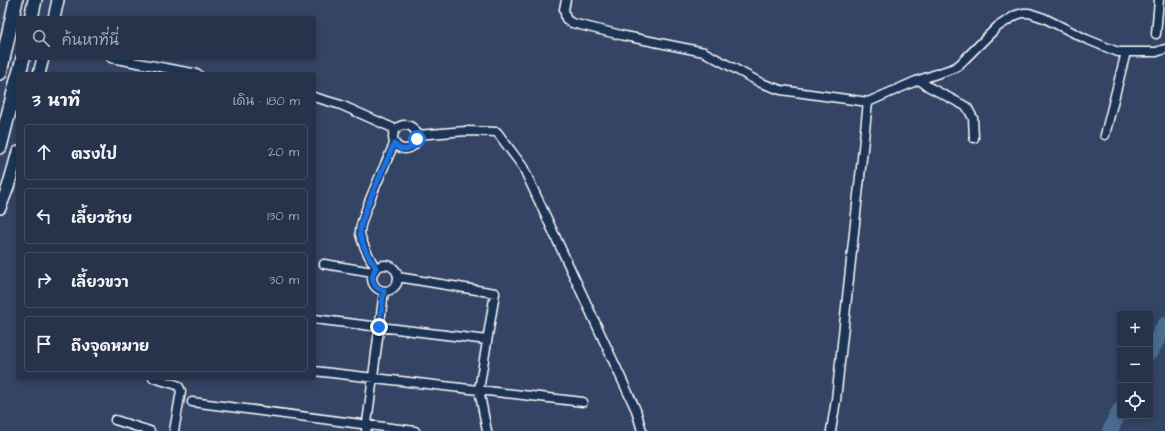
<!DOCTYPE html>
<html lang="th">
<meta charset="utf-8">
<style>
:root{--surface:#27334b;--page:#2f3b52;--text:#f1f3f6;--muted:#a4aab5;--line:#434e63}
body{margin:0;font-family:"Architects Daughter","Playpen Sans Thai",sans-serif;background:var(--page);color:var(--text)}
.controls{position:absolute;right:12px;bottom:12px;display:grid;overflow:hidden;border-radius:4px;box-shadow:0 2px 6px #0003}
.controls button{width:36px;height:36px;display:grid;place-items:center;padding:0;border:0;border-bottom:1px solid var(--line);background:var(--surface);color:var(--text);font:20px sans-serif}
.stop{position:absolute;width:12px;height:12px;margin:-9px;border:3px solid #1a73e8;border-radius:50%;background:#fff}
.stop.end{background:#1a73e8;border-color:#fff;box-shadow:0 1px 4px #0008}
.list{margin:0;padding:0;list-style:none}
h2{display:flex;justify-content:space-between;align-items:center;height:52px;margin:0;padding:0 16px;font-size:17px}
h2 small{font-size:13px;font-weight:400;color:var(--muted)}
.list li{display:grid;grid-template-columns:26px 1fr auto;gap:12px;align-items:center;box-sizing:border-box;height:56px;margin:0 8px 8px;padding:0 8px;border:1px solid var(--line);border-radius:4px}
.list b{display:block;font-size:15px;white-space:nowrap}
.list em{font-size:13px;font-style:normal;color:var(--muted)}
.icon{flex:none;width:22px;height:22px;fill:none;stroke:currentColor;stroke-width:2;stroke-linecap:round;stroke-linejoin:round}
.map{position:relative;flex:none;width:1165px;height:431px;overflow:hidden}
.search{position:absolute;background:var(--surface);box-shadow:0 2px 6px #0003;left:16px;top:16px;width:300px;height:44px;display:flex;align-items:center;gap:10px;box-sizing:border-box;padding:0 14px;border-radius:4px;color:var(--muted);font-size:15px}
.panel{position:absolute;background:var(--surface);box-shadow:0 2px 6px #0003;left:16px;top:72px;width:300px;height:308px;border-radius:4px}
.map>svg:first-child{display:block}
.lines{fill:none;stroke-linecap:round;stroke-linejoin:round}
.river{stroke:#486c8f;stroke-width:16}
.minor-casing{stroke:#fff;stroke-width:11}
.secondary-casing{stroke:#fff;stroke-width:14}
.primary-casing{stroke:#fff;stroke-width:16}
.minor{stroke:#1d3557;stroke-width:8}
.secondary{stroke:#1d3557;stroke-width:11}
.primary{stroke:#1d3557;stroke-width:13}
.route{stroke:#1a73e8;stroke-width:5}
</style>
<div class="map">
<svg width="1165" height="431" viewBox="0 0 1165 431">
<rect width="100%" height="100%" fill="#344464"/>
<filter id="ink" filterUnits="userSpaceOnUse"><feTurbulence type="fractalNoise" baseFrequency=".025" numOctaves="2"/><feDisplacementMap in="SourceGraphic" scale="8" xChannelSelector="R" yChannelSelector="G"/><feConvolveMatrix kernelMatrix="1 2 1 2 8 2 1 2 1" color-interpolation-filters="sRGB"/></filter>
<g filter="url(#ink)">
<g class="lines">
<path class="river" d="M 1150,352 L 1165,325
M 1110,431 L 1120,410"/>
<g class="minor-casing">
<path id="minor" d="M 566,0 L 564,9 L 566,19 L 572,23 L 625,36 L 704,52 L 761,83 L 781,90 L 868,102 L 916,81 L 954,68 L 959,65 L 997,27 L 1016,15 L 1023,13 L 1029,13 L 1044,18 L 1086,39 L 1118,52 L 1156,52 L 1165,49
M 1156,34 L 1159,0
M 111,58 L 198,74
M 919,80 L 929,87 L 967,107 L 973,118 L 974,138
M 314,97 L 341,105 L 395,129
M393 137a12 12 0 1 1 24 0a12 12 0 1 1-24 0Z
M 417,135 L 466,131 L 497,132 L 523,167 L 636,410 L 642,431
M 1105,135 L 1126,52
M 324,264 L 373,272
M372 278a13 13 0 1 1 26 0a13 13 0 1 1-26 0Z
M 376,269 C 370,258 363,247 360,234 C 358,221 387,161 394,144
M 398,277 L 495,293 L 479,390 L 487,431
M 314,319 L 487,340
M 314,371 L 583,402
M 153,378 L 177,385 L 179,387 L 181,391 L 174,431
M 192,402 L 415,431
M 115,420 L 150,431
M 366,431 L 384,291
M 831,431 L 836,400 L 868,102"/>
</g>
<g class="secondary-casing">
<path id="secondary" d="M 54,18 L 58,0
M 39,74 L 43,58
M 0,208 L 8,187 L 18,152"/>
</g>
<g class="primary-casing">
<path id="primary" d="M 31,18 L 35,0
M 0,73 L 16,0
M 19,74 L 23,58
M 0,147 L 18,76"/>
</g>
<use href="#minor" class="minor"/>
<use href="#secondary" class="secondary"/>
<use href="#primary" class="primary"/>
</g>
</g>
<g class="lines" filter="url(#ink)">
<path class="route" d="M 379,327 L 384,291 C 373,288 369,278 376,268 C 369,258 363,247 360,234 C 358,221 387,161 394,144 C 402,153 413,150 417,139"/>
</g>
</svg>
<div class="controls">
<button>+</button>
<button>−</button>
<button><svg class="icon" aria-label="locate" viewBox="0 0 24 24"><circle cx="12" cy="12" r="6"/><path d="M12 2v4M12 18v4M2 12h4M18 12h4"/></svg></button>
</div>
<div class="stop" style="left:417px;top:139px"></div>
<div class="stop end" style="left:379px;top:327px"></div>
<div class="search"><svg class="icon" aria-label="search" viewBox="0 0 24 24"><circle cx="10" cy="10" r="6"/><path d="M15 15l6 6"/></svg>ค้นหาที่นี่</div>
<section class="panel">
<h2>3 นาที<small>เดิน · 180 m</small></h2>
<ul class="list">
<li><svg class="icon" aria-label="ahead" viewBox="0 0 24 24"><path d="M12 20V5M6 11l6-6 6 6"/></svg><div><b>ตรงไป</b></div><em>20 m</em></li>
<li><svg class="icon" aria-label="left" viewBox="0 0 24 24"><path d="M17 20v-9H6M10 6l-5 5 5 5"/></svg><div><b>เลี้ยวซ้าย</b></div><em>130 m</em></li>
<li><svg class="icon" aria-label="right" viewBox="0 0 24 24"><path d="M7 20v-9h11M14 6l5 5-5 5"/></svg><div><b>เลี้ยวขวา</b></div><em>30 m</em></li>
<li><svg class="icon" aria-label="arrive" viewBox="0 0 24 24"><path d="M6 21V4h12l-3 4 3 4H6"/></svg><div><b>ถึงจุดหมาย</b></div></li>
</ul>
</section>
</div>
